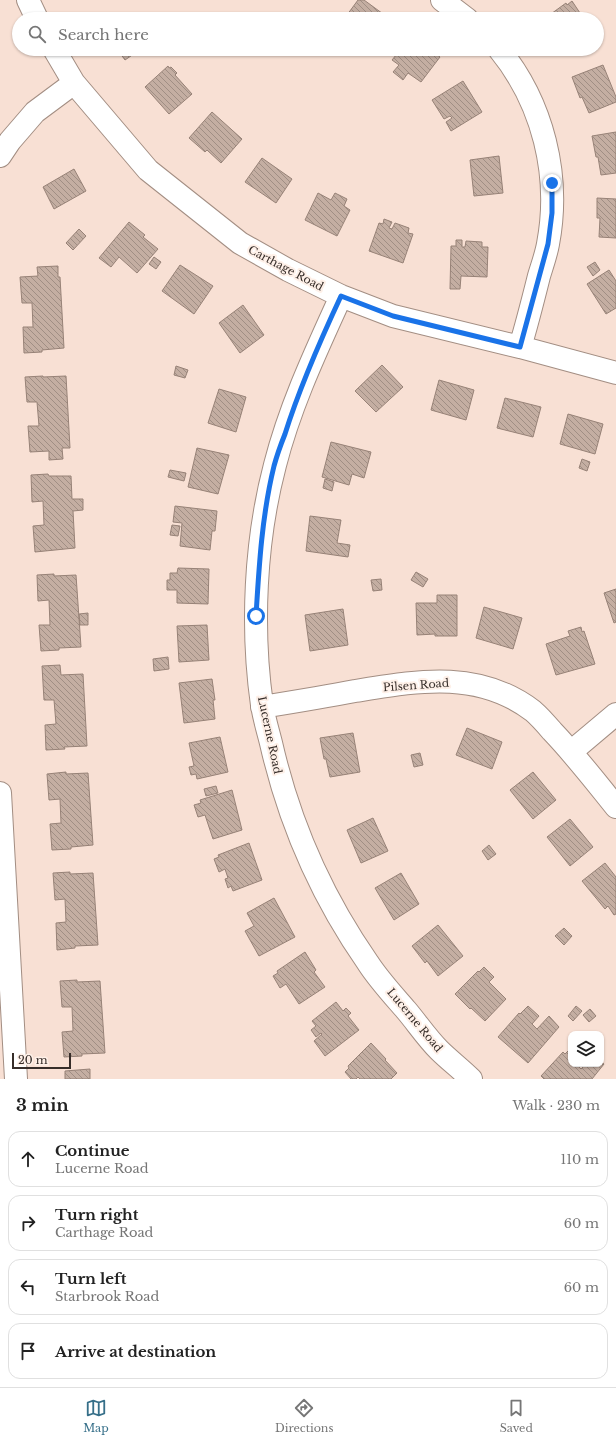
<!DOCTYPE html>
<meta charset="utf-8">
<style>
:root{--surface:#fff;--page:#f6f6f6;--text:#222;--muted:#767676;--line:#e0e0e0;--accent:#366f89}
body{margin:0;font-family:"Libre Baskerville",serif;background:var(--page);color:var(--text)}
.controls{position:absolute;right:12px;bottom:12px;display:grid;overflow:hidden;border-radius:8px;box-shadow:0 1px 3px #0004}
.controls button{width:36px;height:36px;display:grid;place-items:center;padding:0;border:0;border-bottom:1px solid var(--line);background:var(--surface);color:var(--text);font:20px sans-serif}
.scale{position:absolute;left:12px;bottom:10px;width:59px;box-sizing:border-box;padding-left:4px;border:2px solid #362d29;border-top:0;font-size:11px;line-height:14px;white-space:nowrap;color:#362d29;-webkit-text-stroke:3px #fef0e8;paint-order:stroke}
.stop{position:absolute;width:12px;height:12px;margin:-9px;border:3px solid #1a73e8;border-radius:50%;background:#fff}
.stop.end{background:#1a73e8;border-color:#fff;box-shadow:0 1px 4px #0008}
.list{margin:0;padding:0;list-style:none}
h2{display:flex;justify-content:space-between;align-items:center;height:52px;margin:0;padding:0 16px;font-size:17px}
h2 small{font-size:13px;font-weight:400;color:var(--muted)}
.list li{display:grid;grid-template-columns:26px 1fr auto;gap:12px;align-items:center;box-sizing:border-box;height:56px;margin:0 8px 8px;padding:0 8px;border:1px solid var(--line);border-radius:12px}
.list b{display:block;font-size:15px;white-space:nowrap}
.list p{margin:0;font-size:13px;white-space:nowrap;color:var(--muted)}
.list em{font-size:13px;font-style:normal;color:var(--muted)}
.icon{flex:none;width:22px;height:22px;fill:none;stroke:currentColor;stroke-width:2;stroke-linecap:round;stroke-linejoin:round}
.map{position:relative;flex:none;width:616px;height:1079px;overflow:hidden}
.search{position:absolute;background:var(--surface);box-shadow:0 1px 3px #0004;left:12px;right:12px;top:12px;height:44px;display:flex;align-items:center;gap:10px;box-sizing:border-box;padding:0 14px;border-radius:22px;color:var(--muted);font-size:15px}
.sheet{height:308px;background:var(--surface)}
nav{display:flex;justify-content:space-around;align-items:center;box-sizing:border-box;height:56px;border-top:1px solid var(--line);background:var(--surface);font-size:11px;color:var(--muted)}
nav a{display:grid;justify-items:center;gap:2px}
nav .on{color:var(--accent)}
.map>svg:first-child{display:block}
.building{fill:url(#building-back-hatch);stroke:#978277}
.lines{fill:none;stroke-linecap:round;stroke-linejoin:round}
.minor-casing{stroke:#a38e83;stroke-width:24}
.minor{stroke:#fff;stroke-width:22}
.route{stroke:#1a73e8;stroke-width:5}
.labels{text-anchor:middle;dominant-baseline:central;stroke-width:4;stroke-linejoin:round;paint-order:stroke}
.street-label{font-size:11px;fill:#362d29;stroke:#fef0e8}
</style>
<div class="map">
<svg width="616" height="1079" viewBox="0 0 616 1079">
<defs>
<pattern id="building-back-hatch" width="6" height="6" patternUnits="userSpaceOnUse"><rect width="6" height="6" fill="#c4aea2"/><path d="M-1 5l2 2M0 0l6 6M5-1l2 2" fill="none" stroke="#a08e84"/></pattern>
</defs>
<rect width="100%" height="100%" fill="#f8e0d4"/>
<path class="building" d="M 358,0 L 364,0 L 390,19 L 344,19 Z
M 572,1 L 580,13 L 575,18 L 576,19 L 544,19 L 566,3 L 567,5 Z
M 117,49 L 141,49 L 125,60 Z
M 401,49 L 430,49 L 440,57 L 421,82 L 408,73 L 403,80 L 393,72 L 399,65 L 392,60 Z
M 603,65 L 616,97 L 616,102 L 589,113 L 582,97 L 580,98 L 572,77 Z
M 168,66 L 169,68 L 171,67 L 177,73 L 175,75 L 192,94 L 169,114 L 145,87 Z
M 463,81 L 482,112 L 451,131 L 446,122 L 452,118 L 450,116 L 444,119 L 432,100 Z
M 212,112 L 242,139 L 221,163 L 207,150 L 205,152 L 189,138 Z
M 616,132 L 616,173 L 601,175 L 598,157 L 596,157 L 592,136 Z
M 499,156 L 503,193 L 474,196 L 470,160 Z
M 262,158 L 292,179 L 276,203 L 245,182 Z
M 74,169 L 86,191 L 54,209 L 43,187 Z
M 318,193 L 331,200 L 335,193 L 347,199 L 344,206 L 350,210 L 337,236 L 305,220 Z
M 597,198 L 616,199 L 616,238 L 599,237 L 600,218 L 597,218 Z
M 384,219 L 392,222 L 389,228 L 392,229 L 395,223 L 409,228 L 408,233 L 413,234 L 403,263 L 369,251 L 379,223 L 383,224 Z
M 129,222 L 145,235 L 143,237 L 158,249 L 137,273 L 119,257 L 111,267 L 99,258 Z
M 79,229 L 86,236 L 73,250 L 66,243 Z
M 456,240 L 462,240 L 462,247 L 465,247 L 466,241 L 482,242 L 482,247 L 488,247 L 487,277 L 461,276 L 460,289 L 450,289 L 451,246 L 456,246 Z
M 154,257 L 161,262 L 156,269 L 149,264 Z
M 595,262 L 600,270 L 593,276 L 587,267 Z
M 180,265 L 213,286 L 194,314 L 162,291 Z
M 58,266 L 58,277 L 60,277 L 64,348 L 42,350 L 42,352 L 24,353 L 23,327 L 33,327 L 32,303 L 22,303 L 20,277 L 38,276 L 37,267 Z
M 609,270 L 616,281 L 616,308 L 606,314 L 587,284 Z
M 243,305 L 264,335 L 240,353 L 219,323 Z
M 382,365 L 403,387 L 376,412 L 355,391 Z
M 176,366 L 188,370 L 185,378 L 174,375 Z
M 43,376 L 43,377 L 66,376 L 70,448 L 62,448 L 63,459 L 49,460 L 49,451 L 30,452 L 28,426 L 39,426 L 37,402 L 27,402 L 25,377 Z
M 439,380 L 474,390 L 466,420 L 431,410 Z
M 219,389 L 246,397 L 236,432 L 208,423 Z
M 505,398 L 541,407 L 533,437 L 497,428 Z
M 568,414 L 603,424 L 595,454 L 560,444 Z
M 331,442 L 371,452 L 364,478 L 352,474 L 349,485 L 322,477 Z
M 197,448 L 229,455 L 218,494 L 188,487 Z
M 582,459 L 590,462 L 587,471 L 579,468 Z
M 170,470 L 186,473 L 184,481 L 168,477 Z
M 48,474 L 49,476 L 71,476 L 72,499 L 83,499 L 83,510 L 73,511 L 75,548 L 35,552 L 33,526 L 44,525 L 43,501 L 32,502 L 31,475 Z
M 325,479 L 334,482 L 332,491 L 323,488 Z
M 175,506 L 217,511 L 215,531 L 212,531 L 210,550 L 180,546 L 182,523 L 173,522 Z
M 310,516 L 341,520 L 337,543 L 350,545 L 348,557 L 306,551 Z
M 172,525 L 180,526 L 178,536 L 170,535 Z
M 178,568 L 209,569 L 208,604 L 177,603 L 177,590 L 167,590 L 167,580 L 170,580 L 170,573 L 177,573 Z
M 416,572 L 428,579 L 423,587 L 411,580 Z
M 54,574 L 54,576 L 76,575 L 81,647 L 59,648 L 59,650 L 41,651 L 39,625 L 50,625 L 49,600 L 38,601 L 37,575 Z
M 381,579 L 382,590 L 373,591 L 371,580 Z
M 616,589 L 616,622 L 614,623 L 604,593 Z
M 437,595 L 457,595 L 457,636 L 435,636 L 435,634 L 417,635 L 416,603 L 437,603 Z
M 484,607 L 522,618 L 513,649 L 476,638 Z
M 343,609 L 348,645 L 310,651 L 305,615 Z
M 88,613 L 88,625 L 80,625 L 79,614 Z
M 207,625 L 209,660 L 179,662 L 177,626 Z
M 581,627 L 582,632 L 584,631 L 595,664 L 556,675 L 546,644 L 570,636 L 568,631 Z
M 168,657 L 169,669 L 154,671 L 153,659 Z
M 60,665 L 61,675 L 83,674 L 87,746 L 64,747 L 65,749 L 46,750 L 45,725 L 56,724 L 54,700 L 44,700 L 42,666 Z
M 212,679 L 215,700 L 213,700 L 215,719 L 184,723 L 179,683 Z
M 467,728 L 502,742 L 492,769 L 456,755 Z
M 353,733 L 360,772 L 330,777 L 326,759 L 324,759 L 320,738 Z
M 220,737 L 228,772 L 197,779 L 196,774 L 191,775 L 189,767 L 194,766 L 189,743 Z
M 420,753 L 423,765 L 414,767 L 411,755 Z
M 66,772 L 66,774 L 88,773 L 93,845 L 71,847 L 71,849 L 52,850 L 50,824 L 61,823 L 60,799 L 49,800 L 47,774 Z
M 533,772 L 556,800 L 533,819 L 510,790 Z
M 216,786 L 218,793 L 206,796 L 204,789 Z
M 232,790 L 242,830 L 213,839 L 205,815 L 198,817 L 194,805 L 201,803 L 200,800 Z
M 373,818 L 388,851 L 361,863 L 347,830 Z
M 570,819 L 593,847 L 570,866 L 547,837 Z
M 249,843 L 262,880 L 233,891 L 231,886 L 228,888 L 225,879 L 228,878 L 225,869 L 219,872 L 214,859 L 219,857 L 218,855 Z
M 489,845 L 496,854 L 488,860 L 482,851 Z
M 605,863 L 616,877 L 616,914 L 614,915 L 608,906 L 605,909 L 582,881 Z
M 70,872 L 70,874 L 93,873 L 98,945 L 75,946 L 75,948 L 57,950 L 56,923 L 66,922 L 65,899 L 55,900 L 53,873 Z
M 401,873 L 419,904 L 394,920 L 375,888 Z
M 274,898 L 295,937 L 259,956 L 245,931 L 254,926 L 247,913 Z
M 438,925 L 463,956 L 438,976 L 427,961 L 425,963 L 412,946 Z
M 564,928 L 572,936 L 564,945 L 555,936 Z
M 305,952 L 316,970 L 314,972 L 325,987 L 299,1004 L 286,984 L 280,988 L 273,976 L 278,973 L 277,971 Z
M 484,967 L 494,977 L 489,982 L 506,999 L 485,1021 L 471,1008 L 470,1009 L 455,994 L 478,971 L 479,972 Z
M 77,980 L 77,982 L 100,981 L 105,1053 L 82,1054 L 82,1056 L 64,1057 L 62,1032 L 73,1031 L 72,1007 L 62,1007 L 60,981 Z
M 336,1002 L 343,1011 L 346,1008 L 351,1013 L 348,1016 L 359,1030 L 325,1056 L 314,1041 L 322,1034 L 321,1033 L 316,1037 L 311,1030 L 316,1026 L 312,1021 Z
M 528,1006 L 539,1016 L 532,1024 L 537,1029 L 549,1016 L 559,1027 L 528,1063 L 498,1037 L 519,1013 L 520,1014 Z
M 576,1006 L 582,1011 L 573,1021 L 568,1016 Z
M 590,1009 L 596,1016 L 589,1022 L 583,1015 Z
M 371,1043 L 386,1059 L 385,1060 L 397,1073 L 391,1079 L 360,1079 L 358,1077 L 356,1079 L 351,1079 L 345,1072 L 349,1068 L 348,1066 Z
M 570,1049 L 571,1050 L 571,1064 L 576,1064 L 581,1069 L 586,1064 L 601,1064 L 601,1062 L 604,1064 L 592,1079 L 544,1079 L 541,1076 L 563,1052 L 565,1054 Z
M 90,1069 L 90,1079 L 65,1079 L 65,1071 Z"/>
<g class="lines">
<g class="minor-casing">
<path id="minor" d="M 28,0 L 37,19
M 442,0 L 467,19
M 54,49 L 74,83 L 148,170 L 240,243 L 288,270 L 341,296 L 393,316 L 520,347 L 616,373
M 499,49 C 543,103 561,175 548,244 C 546,255 542,266 539,276 C 533,300 527,324 520,347
M 0,156 L 10,141 L 35,112 L 74,83
M 341,296 C 316,351 290,406 275,465 C 255,541 251,628 262,705 C 264,718 268,731 271,743 C 289,822 322,897 368,963 C 379,980 393,995 406,1010 C 417,1023 427,1038 439,1050 C 449,1060 461,1069 471,1079
M 262,707 C 293,702 324,697 355,691 C 417,681 478,669 533,711 C 540,717 546,724 552,731 C 575,755 595,781 616,807
M 572,751 L 616,714
M 0,793 L 16,1079"/>
</g>
<use href="#minor" class="minor"/>
</g>
<g class="lines">
<path class="route" d="M 256,616 C 259,566 262,515 274,466 C 277,455 281,444 285,434 C 300,386 320,341 341,296 L 393,316 L 520,347 L 548,244 L 552,213 L 552,183"/>
</g>
<g class="labels">
<g class="street-label">
<text transform="translate(286 268) rotate(28)">Carthage Road</text>
<text transform="translate(416 685) rotate(-4)">Pilsen Road</text>
<text transform="translate(270 735) rotate(78)">Lucerne Road</text>
<text transform="translate(415 1020) rotate(50)">Lucerne Road</text>
</g>
</g>
</svg>
<div class="controls">
<button><svg class="icon" aria-label="layers" viewBox="0 0 24 24"><path d="M12 4l9 5-9 5-9-5zM3 14l9 5 9-5"/></svg></button>
</div>
<div class="scale">20 m</div>
<div class="stop" style="left:256px;top:616px"></div>
<div class="stop end" style="left:552px;top:183px"></div>
<div class="search"><svg class="icon" aria-label="search" viewBox="0 0 24 24"><circle cx="10" cy="10" r="6"/><path d="M15 15l6 6"/></svg>Search here</div>
</div>
<section class="sheet">
<h2>3 min<small>Walk · 230 m</small></h2>
<ul class="list">
<li><svg class="icon" aria-label="ahead" viewBox="0 0 24 24"><path d="M12 20V5M6 11l6-6 6 6"/></svg><div><b>Continue</b><p>Lucerne Road</p></div><em>110 m</em></li>
<li><svg class="icon" aria-label="right" viewBox="0 0 24 24"><path d="M7 20v-9h11M14 6l5 5-5 5"/></svg><div><b>Turn right</b><p>Carthage Road</p></div><em>60 m</em></li>
<li><svg class="icon" aria-label="left" viewBox="0 0 24 24"><path d="M17 20v-9H6M10 6l-5 5 5 5"/></svg><div><b>Turn left</b><p>Starbrook Road</p></div><em>60 m</em></li>
<li><svg class="icon" aria-label="arrive" viewBox="0 0 24 24"><path d="M6 21V4h12l-3 4 3 4H6"/></svg><div><b>Arrive at destination</b></div></li>
</ul>
</section>
<nav>
<a class="on"><svg class="icon" aria-label="map" viewBox="0 0 24 24"><path d="M3 6l6-2 6 2 6-2v14l-6 2-6-2-6 2zM9 4v14M15 6v14"/></svg>Map</a>
<a><svg class="icon" aria-label="directions" viewBox="0 0 24 24"><path d="M12 3l9 9-9 9-9-9zM9 14v-3h6M13 9l2 2-2 2"/></svg>Directions</a>
<a><svg class="icon" aria-label="saved" viewBox="0 0 24 24"><path d="M7 4h10v16l-5-4-5 4z"/></svg>Saved</a>
</nav>
